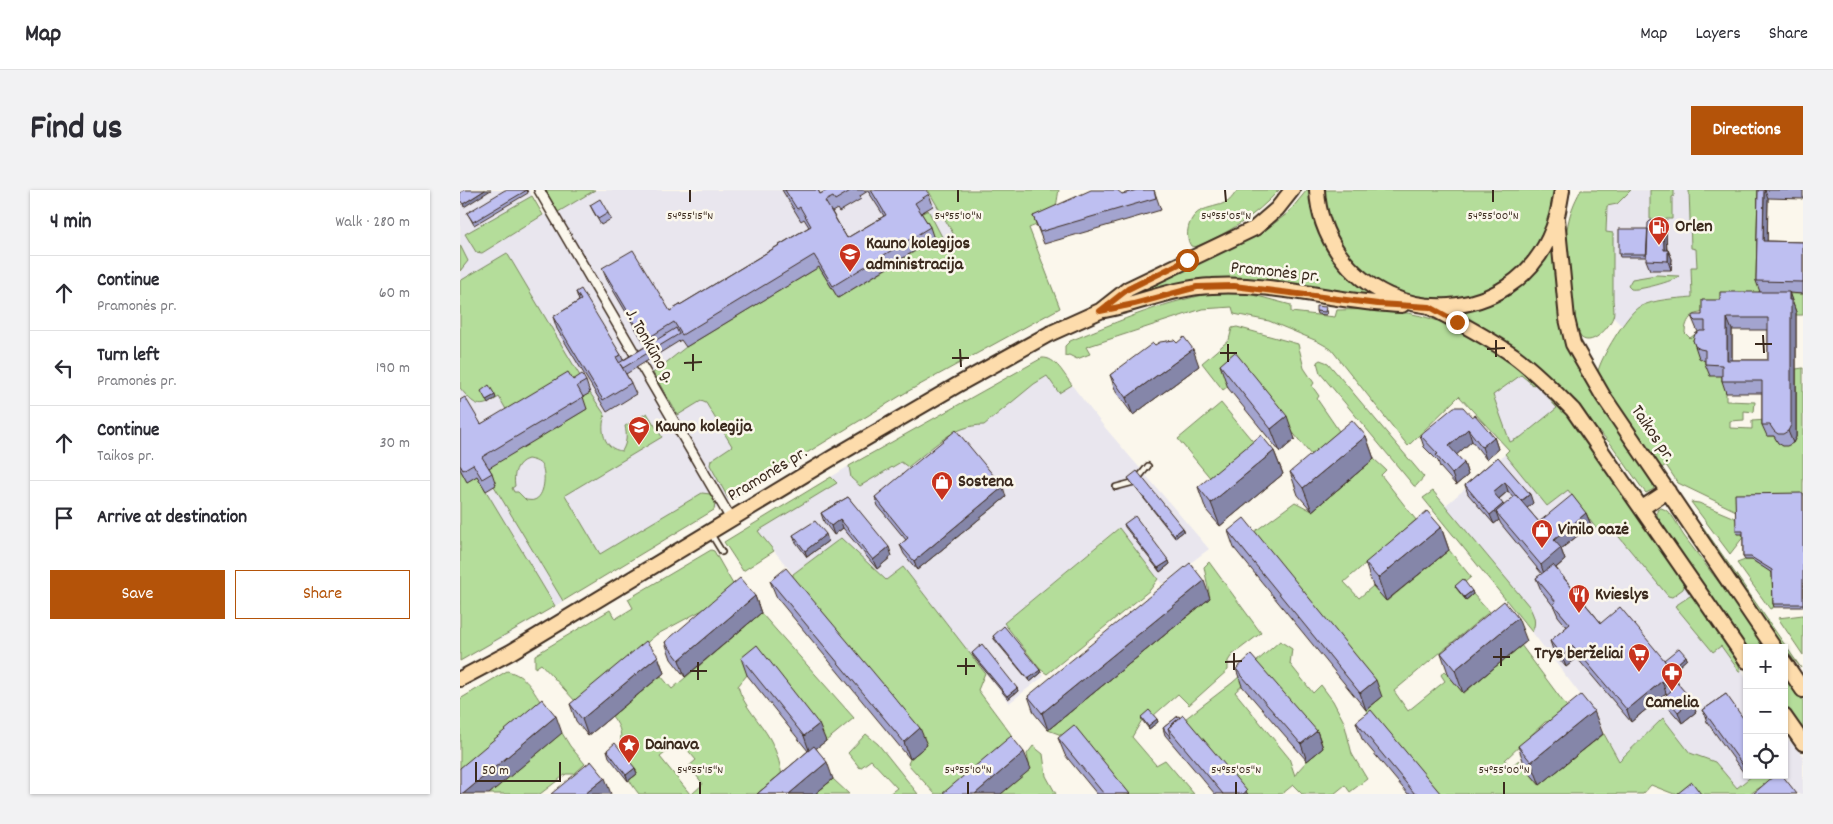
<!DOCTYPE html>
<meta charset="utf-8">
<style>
:root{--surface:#fff;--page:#f2f2f3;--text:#2b2b33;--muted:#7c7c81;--line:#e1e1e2;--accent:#b45309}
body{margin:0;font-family:Dekko,sans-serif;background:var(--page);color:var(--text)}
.controls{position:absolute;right:15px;bottom:15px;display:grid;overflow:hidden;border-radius:0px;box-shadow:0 1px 4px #0004}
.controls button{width:45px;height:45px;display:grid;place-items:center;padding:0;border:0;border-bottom:1px solid var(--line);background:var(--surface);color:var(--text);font:25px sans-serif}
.scale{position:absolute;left:15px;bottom:12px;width:86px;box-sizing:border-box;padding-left:5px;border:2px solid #3b2a1e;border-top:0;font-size:14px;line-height:18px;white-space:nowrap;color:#3b2a1e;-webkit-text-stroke:4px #fbf7ec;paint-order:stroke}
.stop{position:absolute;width:15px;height:15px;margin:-11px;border:4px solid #b45309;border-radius:50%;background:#fff}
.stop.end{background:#b45309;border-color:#fff;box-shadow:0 1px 5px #0008}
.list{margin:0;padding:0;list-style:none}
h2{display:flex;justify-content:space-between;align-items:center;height:65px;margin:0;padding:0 20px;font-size:21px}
h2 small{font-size:16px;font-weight:400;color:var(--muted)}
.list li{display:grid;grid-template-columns:32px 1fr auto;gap:15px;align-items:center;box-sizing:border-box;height:75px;padding:0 20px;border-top:1px solid var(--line)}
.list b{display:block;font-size:19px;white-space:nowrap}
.list p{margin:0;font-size:16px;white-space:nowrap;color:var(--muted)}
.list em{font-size:16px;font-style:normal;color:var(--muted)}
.actions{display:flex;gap:10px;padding:15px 20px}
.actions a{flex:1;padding:11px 0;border:1px solid var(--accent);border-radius:0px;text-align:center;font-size:18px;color:var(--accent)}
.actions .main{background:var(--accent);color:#fff}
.icon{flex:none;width:28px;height:28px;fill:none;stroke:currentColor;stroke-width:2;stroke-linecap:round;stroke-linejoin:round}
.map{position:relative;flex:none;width:1343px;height:604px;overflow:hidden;border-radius:0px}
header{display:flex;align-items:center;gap:30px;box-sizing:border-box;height:70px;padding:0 25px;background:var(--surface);border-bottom:1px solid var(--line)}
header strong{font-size:24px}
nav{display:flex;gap:28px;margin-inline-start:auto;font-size:18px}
.intro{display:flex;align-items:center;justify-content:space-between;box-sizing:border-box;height:120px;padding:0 30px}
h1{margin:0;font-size:35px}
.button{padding:12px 22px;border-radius:0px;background:var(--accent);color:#fff;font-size:18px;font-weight:700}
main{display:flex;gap:30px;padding:0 30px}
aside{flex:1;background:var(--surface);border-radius:0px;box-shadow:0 1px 4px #0004}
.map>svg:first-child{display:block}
.built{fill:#e9e6ee}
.green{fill:#b4dd9a;stroke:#78845c;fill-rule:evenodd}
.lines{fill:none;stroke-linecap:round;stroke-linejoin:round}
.lane-casing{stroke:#3b2a1e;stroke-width:8}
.street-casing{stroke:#3b2a1e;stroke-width:12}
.primary-casing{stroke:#3b2a1e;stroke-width:18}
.lane{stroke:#fbf7ec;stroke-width:4.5}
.street{stroke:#fbf7ec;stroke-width:9}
.primary{stroke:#fddcac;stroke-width:14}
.wall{fill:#a3a4cf;stroke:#3b2a1e;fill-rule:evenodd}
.shaded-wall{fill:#8586a9;stroke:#3b2a1e}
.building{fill:#bebff1;stroke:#3b2a1e;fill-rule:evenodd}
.route{stroke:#b45309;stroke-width:6}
.ticks{fill:none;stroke:#3b2a1e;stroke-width:2}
.labels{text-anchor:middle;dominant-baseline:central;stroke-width:5;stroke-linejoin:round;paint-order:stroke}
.poi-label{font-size:18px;font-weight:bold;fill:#3b2a1e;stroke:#fbf7ec;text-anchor:start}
.street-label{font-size:18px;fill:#3b2a1e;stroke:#fbf7ec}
.ticks-label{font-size:12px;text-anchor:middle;fill:#3b2a1e;stroke:#fbf7ec;stroke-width:5;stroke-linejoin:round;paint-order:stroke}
</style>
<header>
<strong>Map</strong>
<nav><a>Map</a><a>Layers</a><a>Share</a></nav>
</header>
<div class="intro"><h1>Find us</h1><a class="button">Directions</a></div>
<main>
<aside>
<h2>4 min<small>Walk · 280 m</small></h2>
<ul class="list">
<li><svg class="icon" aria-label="ahead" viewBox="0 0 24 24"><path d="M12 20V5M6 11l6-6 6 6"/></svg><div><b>Continue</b><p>Pramonės pr.</p></div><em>60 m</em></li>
<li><svg class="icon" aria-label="left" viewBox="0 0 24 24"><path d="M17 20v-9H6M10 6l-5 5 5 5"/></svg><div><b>Turn left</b><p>Pramonės pr.</p></div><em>190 m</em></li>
<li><svg class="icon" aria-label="ahead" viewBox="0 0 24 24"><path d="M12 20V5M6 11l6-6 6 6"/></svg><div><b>Continue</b><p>Taikos pr.</p></div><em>30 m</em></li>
<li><svg class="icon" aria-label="arrive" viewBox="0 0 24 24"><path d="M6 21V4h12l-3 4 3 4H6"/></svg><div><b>Arrive at destination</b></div></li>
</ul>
<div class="actions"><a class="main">Save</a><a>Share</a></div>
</aside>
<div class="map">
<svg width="1343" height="604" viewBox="0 0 1343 604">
<rect width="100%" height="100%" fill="#fbf7ec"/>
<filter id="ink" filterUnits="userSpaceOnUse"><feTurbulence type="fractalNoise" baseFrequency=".02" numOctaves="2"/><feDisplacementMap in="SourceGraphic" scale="10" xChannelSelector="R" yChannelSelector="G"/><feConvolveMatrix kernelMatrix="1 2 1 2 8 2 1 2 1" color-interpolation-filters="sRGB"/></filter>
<g filter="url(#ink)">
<path class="built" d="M 0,0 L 69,0 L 72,6 L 5,44 L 22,63 L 95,18 L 85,0 L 573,0 L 569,38 L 600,118 L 445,203 L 254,320 L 44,447 L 0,471 Z
M 1171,0 L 1229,0 L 1231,58 L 1236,58 L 1237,77 L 1231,77 L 1232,107 L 1197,110 L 1177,118 L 1162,136 L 1153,127 L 1153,43 L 1146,43 L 1147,15 L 1157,14 Z
M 582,168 L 589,168 L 593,171 L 642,234 L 749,359 L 702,394 L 658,338 L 544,433 L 584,486 L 549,513 L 443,378 L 426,390 L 381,348 L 333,384 L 293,335 L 389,276 Z
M 1046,170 L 1094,209 L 1193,347 L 1277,470 L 1287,490 L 1287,585 L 1293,585 L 1277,598 L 1255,572 L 1230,563 L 1203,528 L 1159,571 L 1133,521 L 1072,442 L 963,308 L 973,301 L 986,315 L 1049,261 L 999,206 Z
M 1324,545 L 1343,566 L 1343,604 L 1290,604 L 1313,589 L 1312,585 L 1324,585 Z"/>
<path class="green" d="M 85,0 L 135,0 L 98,22 Z
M 468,0 L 599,0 C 597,8 597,21 591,27 C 586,32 576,35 569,38 L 600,118 L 445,203 L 273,308 L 268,308 L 250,275 L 251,270 L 272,256 L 246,213 L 241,211 L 218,225 L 193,183 L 226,157 L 359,77 L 378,108 L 474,50 L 459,25 L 468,20 L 492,66 L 501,57 Z
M 778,0 L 819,0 C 795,26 768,44 735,57 L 731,56 C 724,46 728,28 740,21 C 748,17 759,16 767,12 C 771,10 774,4 778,0 Z
M 847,0 L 852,0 L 871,61 L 882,78 L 914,106 L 913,107 L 761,89 L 744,89 L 683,102 L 682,100 L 758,64 L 808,38 L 828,23 Z
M 865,0 L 1094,0 C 1094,21 1087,40 1075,57 C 1014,150 868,111 865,0 Z
M 1121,0 L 1171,0 L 1157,14 L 1147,16 L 1146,42 L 1153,43 C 1153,65 1153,87 1153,108 C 1153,114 1155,122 1153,127 C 1148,140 1127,162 1117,142 C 1110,128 1105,56 1107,40 C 1109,25 1114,12 1121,0 Z
M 1190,0 L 1214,0 L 1214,6 L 1212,7 L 1212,29 L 1190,29 Z
M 1229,0 L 1308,0 L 1301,103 L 1343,104 L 1343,125 L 1336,125 L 1336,122 L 1333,122 L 1333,114 C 1315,115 1243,118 1232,126 C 1227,130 1225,137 1225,143 L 1230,148 L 1238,142 L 1250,171 L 1266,186 L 1266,211 L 1295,212 L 1294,222 L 1284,221 L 1284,230 L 1270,231 L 1270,238 L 1292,239 L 1292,231 L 1307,230 L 1307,246 L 1314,246 L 1318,253 L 1323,256 L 1336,247 L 1336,179 L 1343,178 L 1343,306 L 1276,321 L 1218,293 L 1206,275 L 1200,279 L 1141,193 C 1140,189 1138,186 1138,182 C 1139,170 1168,123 1179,117 C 1195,109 1214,109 1232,107 L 1231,77 L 1237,77 L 1236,59 L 1231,58 Z
M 72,6 L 83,25 L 22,63 L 16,62 L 5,44 Z
M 0,55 L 8,71 L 0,81 Z
M 1092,57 L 1101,132 L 1112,165 L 1128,195 L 1191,289 L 1194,299 L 1186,303 L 1182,298 L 1151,254 L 1118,219 L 999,126 L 999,124 L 1002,123 C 1043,111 1069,95 1092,57 Z
M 47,63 L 126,196 L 52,230 L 39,207 C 19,220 15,216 0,198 L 0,91 Z
M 1196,85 L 1219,86 C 1215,91 1177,101 1171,99 C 1170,98 1169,97 1168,96 L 1172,89 Z
M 762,102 L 790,104 L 831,115 L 831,122 L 875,127 L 877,120 C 908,119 941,119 972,129 C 1008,141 1047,169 1076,194 L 1073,195 L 1061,185 L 1033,205 L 1050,252 L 1061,247 L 1097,218 L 1089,209 L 1092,207 L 1094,209 L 1114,233 L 1225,394 L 1223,399 L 1212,407 L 1208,406 L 1150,336 L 1140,344 L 1108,300 L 1087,316 L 1045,264 L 1049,260 L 999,206 L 948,256 L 871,159 L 857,151 L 809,131 L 774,124 L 772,117 L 742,119 L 626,157 L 630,164 L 617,169 L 609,165 L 605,166 L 605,156 L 610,151 C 659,131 709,109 762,102 Z
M 777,137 L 838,154 L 844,178 L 854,193 L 852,196 L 859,206 L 857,209 L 879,241 L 851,265 L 785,183 L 763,200 L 742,173 L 769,150 L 772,138 Z
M 582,168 C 596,167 604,185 612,195 L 599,203 L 587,186 L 574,194 L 524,235 C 492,235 472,259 448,277 L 441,272 L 400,296 L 391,288 L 389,276 Z
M 860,170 L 868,173 L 964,287 L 956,296 L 954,296 L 860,183 L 857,172 Z
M 130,203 L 145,225 C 140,239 143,259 162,261 C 167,253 167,245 165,236 L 187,223 L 202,247 L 105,305 L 140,364 L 242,303 L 250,304 L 255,312 L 254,320 L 103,411 L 34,296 L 36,295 L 26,279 L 127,219 L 121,208 ZM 68,269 C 73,270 79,271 82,276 C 86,284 85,307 74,310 C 72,311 68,310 66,310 L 58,302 L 54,302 L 52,298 L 55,296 C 53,285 56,272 68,269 Z
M 761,213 L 795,254 L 752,290 L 718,249 Z
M 914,269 L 926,280 L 921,285 L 956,330 L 884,392 L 899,408 L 913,396 L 927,411 L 989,360 L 1011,387 L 997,399 L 1006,410 L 1013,404 L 1029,422 L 934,501 L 948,521 L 985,491 L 981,485 L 984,481 L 1004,503 L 1061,455 L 1110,521 L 1097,531 L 1085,532 L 1045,570 L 1050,577 L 1059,570 L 1079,595 L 1144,544 L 1159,571 L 1203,528 L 1230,563 L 1255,572 L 1277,598 L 1293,585 L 1312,585 L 1313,589 L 1290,604 L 1214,604 L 1191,595 L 1183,604 L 973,604 L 917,537 L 790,345 L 835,312 L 852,321 Z
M 0,279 L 7,292 L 17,286 L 95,416 L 0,471 Z
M 371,287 L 377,293 L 298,341 L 314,361 L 283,381 L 264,352 Z
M 973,301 L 1069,416 C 1074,426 1077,432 1072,442 L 963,308 Z
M 1231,312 L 1239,313 L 1277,329 L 1284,346 L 1270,364 Z
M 1201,318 C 1213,321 1217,336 1224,346 C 1252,384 1281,420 1307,458 L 1287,458 L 1287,460 L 1197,330 L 1197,320 Z
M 1235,329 L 1243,337 L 1341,478 L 1323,457 Z
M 659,338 L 698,389 L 690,400 L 587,484 L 580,479 L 544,433 Z
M 381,348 L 426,390 L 443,377 L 525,483 L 518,500 L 550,543 L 554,551 L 491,604 L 475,604 L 448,574 L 450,569 L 332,395 L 333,384 Z
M 251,360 L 254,361 L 274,396 L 270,405 L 196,445 L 116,512 L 81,474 L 75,478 L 75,465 L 150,420 L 155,429 L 173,418 L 168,409 Z
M 1285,370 L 1292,370 L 1313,383 L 1314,417 L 1310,419 L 1277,373 Z
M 749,372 L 801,443 L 772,465 L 768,471 L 768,480 L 729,515 L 718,504 L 693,526 L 682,530 L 672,547 L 696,575 L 705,570 L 734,604 L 663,604 L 620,552 L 588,540 L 750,408 L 744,377 Z
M 1230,406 L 1234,406 L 1277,470 L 1281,481 L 1279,481 L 1261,456 L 1253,462 L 1215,416 Z
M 301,423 L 394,528 L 366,551 L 303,473 L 287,485 L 278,496 C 283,516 300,531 310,549 C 316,560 320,573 322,586 L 299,604 L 232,604 L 243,594 L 229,576 L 236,570 L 220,551 L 200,567 L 230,604 L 179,604 C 169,592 164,581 161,564 C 159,546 165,543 152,526 L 201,486 L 212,499 Z
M 1343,425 L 1343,465 L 1318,428 Z
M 820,451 L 832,459 L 830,474 L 853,503 L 861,495 L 873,511 L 884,532 L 892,564 L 907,589 L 890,602 L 885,595 L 874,604 L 842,604 L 833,595 L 822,604 L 781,604 L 721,532 L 772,493 ZM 797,482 L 847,571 L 837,582 L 835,586 L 829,568 L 775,502 Z
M 47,481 C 67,486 71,498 82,514 L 0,579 L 0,509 Z
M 1324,483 L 1343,511 L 1343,543 L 1324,515 Z
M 102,543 L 110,556 L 125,574 L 114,584 L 106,584 L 80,604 L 29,604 Z
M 406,544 L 418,554 L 458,604 L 429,604 L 437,598 L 411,570 L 400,578 L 388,563 Z
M 573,556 L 583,564 L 586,586 L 596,604 L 541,604 L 570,579 L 567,564 Z
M 373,589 L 389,604 L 355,604 Z"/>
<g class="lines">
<g class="lane-casing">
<path id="lane" d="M 680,286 L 688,276
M 656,297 L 671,293
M 251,344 L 262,362"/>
</g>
<g class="street-casing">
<path id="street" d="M 79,0 L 271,329"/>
</g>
<g class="primary-casing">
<path id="primary" d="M 857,0 C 858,23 866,45 879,64 C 932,139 1049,133 1089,48 C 1097,32 1099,17 1102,0
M 1097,29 L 1107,129 L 1113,154 L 1143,206 L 1314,458
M 970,117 C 998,132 1027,147 1053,165 C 1075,181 1094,201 1113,220 L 1287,471
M 645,120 C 680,113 716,97 752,96 C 816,92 878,113 942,115
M 1182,318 L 1208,301
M 1324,472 L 1343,500
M 0,489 L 51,462 L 372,268 L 499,194 L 589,144 L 640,121 L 668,99 L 795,38 L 817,19 L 832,0
M 1324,526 L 1343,553"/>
</g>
<use href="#lane" class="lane"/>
<use href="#street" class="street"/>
<use href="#primary" class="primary"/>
</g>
<path class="wall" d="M 67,0 L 68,3 L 14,35 L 9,26 L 7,23 Z
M 322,0 L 358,0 L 360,4 L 368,0 L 466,0 L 469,4 L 473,16 L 461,23 L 470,37 L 474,49 L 378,108 L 359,77 L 226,157 L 221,150 L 166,184 L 171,193 L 176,204 L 147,222 L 97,139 L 93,127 L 119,111 L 116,102 L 161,165 L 163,170 L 186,156 L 147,90 L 142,78 L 210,121 L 349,37 L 344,29 L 341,31 ZM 408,1 L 424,26 L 387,48 L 372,22 L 377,19 L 379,22 L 401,9 L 400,6 Z
M 694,0 L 701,20 L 584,54 L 573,26 L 662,4 Z
M 1298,0 L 1343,0 L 1343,9 L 1308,8 L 1307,51 L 1343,52 L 1343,104 L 1329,103 L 1336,122 L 1336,247 L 1333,253 L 1327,256 L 1323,256 L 1318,253 L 1314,246 L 1307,246 L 1302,235 L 1302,203 L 1266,203 L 1262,191 L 1262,186 L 1250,186 L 1245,174 L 1245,171 L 1239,168 L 1233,150 L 1238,142 L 1237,140 L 1232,128 L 1242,125 L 1260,110 L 1300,102 L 1296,91 ZM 1272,140 L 1308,140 L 1308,170 L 1272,170 Z
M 130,15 L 148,23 L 151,29 L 141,35 L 133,21 Z
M 1203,33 L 1206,42 L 1207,60 L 1208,60 L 1212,69 L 1211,80 L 1190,80 L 1186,70 L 1187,67 L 1160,67 L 1159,64 L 1188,39 Z
M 856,121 L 867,121 L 866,125 L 857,124 Z
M 717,153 L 739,176 L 673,225 L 656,202 L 650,185 L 695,155 Z
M 760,175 L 835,249 L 820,262 L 768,198 Z
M 113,190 L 126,191 L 130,203 L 123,207 L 127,219 L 29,278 L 32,283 L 36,295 L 26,301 L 17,286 L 7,292 L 0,279 L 0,210 L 21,234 Z
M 1012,227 L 1034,247 L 1038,259 L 1026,269 L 1012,251 L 996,265 L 1004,273 L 1008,285 L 996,295 L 980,277 L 978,271 L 964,257 L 960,245 Z
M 906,246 L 914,269 L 852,321 L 838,305 L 830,282 Z
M 814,261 L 823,284 L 760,336 L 746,320 L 738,297 Z
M 1038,267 L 1073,313 L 1067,318 L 1079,332 L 1126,323 L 1131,335 L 1101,359 L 1105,370 L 1096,378 L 1141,433 L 1204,470 L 1226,466 L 1227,469 L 1213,481 L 1219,495 L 1236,522 L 1222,533 L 1209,518 L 1205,506 L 1207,504 L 1206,503 L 1171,532 L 1117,468 L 1106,477 L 1094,463 L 1090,451 L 1107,437 L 1098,426 L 1094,417 L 1081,400 L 1076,388 L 1082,384 L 1041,334 L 1039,330 L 1034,334 L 1008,304 L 1005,295 ZM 1048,301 L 1053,308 L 1044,316 L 1039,309 Z
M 668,288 L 723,338 L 724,341 L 715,348 L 670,291 Z
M 1343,303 L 1343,417 L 1314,417 L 1313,414 L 1312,383 L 1292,370 L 1285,370 L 1283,367 L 1283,344 L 1277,344 L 1276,341 Z
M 388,307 L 432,366 L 417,379 L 383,338 L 374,345 L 364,332 L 361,323 Z
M 415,307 L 546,307 L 457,380 L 444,364 L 440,355 L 446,350 L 418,316 Z
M 664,334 L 709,371 L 710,374 L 700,382 L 665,337 Z
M 981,337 L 989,360 L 926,411 L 913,396 L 905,373 Z
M 768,341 L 922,507 L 906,520 L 774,358 Z
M 333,345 L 368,351 L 347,367 L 335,351 Z
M 310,391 L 467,555 L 450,569 L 317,408 Z
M 995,396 L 1012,401 L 1013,404 L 1006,410 L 997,399 Z
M 295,406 L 301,423 L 225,487 L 211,469 L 205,452 Z
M 750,408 L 588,540 L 574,523 L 568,506 Z
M 533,446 L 580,480 L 581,483 L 570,492 L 534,449 Z
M 1067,451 L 1003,503 L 989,486 L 981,463 Z
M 512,463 L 557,498 L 558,501 L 548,509 L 513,466 Z
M 198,466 L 204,483 L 128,546 L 116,531 L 110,514 Z
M 281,468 L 366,551 L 356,558 L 373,589 L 355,604 L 297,604 L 348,561 L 287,485 Z
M 776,479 L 857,541 L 863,558 L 847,571 L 782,496 Z
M 1266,504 L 1286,586 L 1247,532 L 1243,520 Z
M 718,526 L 788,604 L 755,604 L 705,545 L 703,538 Z
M 681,527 L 697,529 L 698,532 L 689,539 L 682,530 Z
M 896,532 L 981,604 L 948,604 L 902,549 Z
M 1143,544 L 1080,595 L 1066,579 L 1058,556 Z
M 598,548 L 670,604 L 637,604 L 605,565 Z
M 147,560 L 175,578 L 177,584 L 168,591 L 149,567 Z"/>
<path class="shaded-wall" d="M 25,0 L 31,0 L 4,17 L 3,14 Z
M 1304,0 L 1305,0 L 1308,8 L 1307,63 L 1303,51 Z
M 1203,33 L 1206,42 L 1207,69 L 1204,60 Z
M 1208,60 L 1212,69 L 1211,80 L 1208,71 Z
M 1329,102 L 1336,122 L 1336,247 L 1333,253 L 1328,241 Z
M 1267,128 L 1272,140 L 1272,182 L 1267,170 Z
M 733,159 L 739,176 L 673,225 L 666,208 Z
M 35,205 L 36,208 L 28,214 L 26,210 Z
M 827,226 L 835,249 L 820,262 L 811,239 Z
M 1008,239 L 1012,251 L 993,268 L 989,256 Z
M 906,246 L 914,269 L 852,321 L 843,298 Z
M 1034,247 L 1038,259 L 1026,269 L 1022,257 Z
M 814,261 L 823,284 L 760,336 L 751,313 Z
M 1004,273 L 1008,285 L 996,295 L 992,284 Z
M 1045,292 L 1048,301 L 1036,311 L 1033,302 Z
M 543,297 L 546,307 L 457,380 L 454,371 Z
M 1070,304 L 1073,313 L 1064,321 L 1061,312 Z
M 1043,314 L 1047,323 L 1036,322 L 1039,330 L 1034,334 L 1030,325 Z
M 1126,323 L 1131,335 L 1101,359 L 1105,370 L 1085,387 L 1081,375 L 1094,350 Z
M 380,329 L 383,338 L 374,345 L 371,336 Z
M 981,337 L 989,360 L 926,411 L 918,388 Z
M 723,338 L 724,341 L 715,348 L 714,345 Z
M 366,344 L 368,351 L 347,367 L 345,361 Z
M 429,357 L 432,366 L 417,379 L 413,370 Z
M 709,371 L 710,374 L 700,382 L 698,378 Z
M 744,391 L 750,408 L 588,540 L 582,523 Z
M 1012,401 L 1013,404 L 1006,410 L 1004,407 Z
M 295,406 L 301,423 L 225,487 L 219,470 Z
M 1058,428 L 1067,451 L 1003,503 L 995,480 Z
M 1113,456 L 1117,468 L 1106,477 L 1102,466 Z
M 198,466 L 204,483 L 128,546 L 122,529 Z
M 1226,466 L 1227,469 L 1210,484 L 1209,481 Z
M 580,480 L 581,483 L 570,492 L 568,489 Z
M 1215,483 L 1219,495 L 1211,486 Z
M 916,490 L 922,507 L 906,520 L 900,503 Z
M 1202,491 L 1206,503 L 1171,532 L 1167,520 Z
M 557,498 L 558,501 L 548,509 L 547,506 Z
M 1232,510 L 1236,522 L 1222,533 L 1218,522 Z
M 1134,521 L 1143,544 L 1080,595 L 1071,572 Z
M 96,526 L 102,543 L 29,604 L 3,604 Z
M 697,529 L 698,532 L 689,539 L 688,536 Z
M 359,534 L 366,551 L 350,563 L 344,546 Z
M 460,538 L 467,555 L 450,569 L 444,552 Z
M 857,541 L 863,558 L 847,571 L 841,554 Z
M 564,562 L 571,579 L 541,604 L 515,604 Z
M 1287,571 L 1287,585 L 1286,586 L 1282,574 Z
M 367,572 L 373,589 L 355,604 L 329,604 Z
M 175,578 L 177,584 L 168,591 L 166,585 Z
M 145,588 L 151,604 L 125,604 Z"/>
<path class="building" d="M 5,0 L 25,0 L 3,14 L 0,10 L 0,3 Z
M 45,0 L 67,0 L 13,32 L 7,23 Z
M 325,0 L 358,0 L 360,4 L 368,0 L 392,0 L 375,10 L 373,7 L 365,11 L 387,48 L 426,25 L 411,0 L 466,0 L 469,4 L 455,13 L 470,37 L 373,96 L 354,65 L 222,145 L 214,132 L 185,150 L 142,78 L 173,60 L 210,121 L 351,36 L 340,17 L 337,19 Z
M 631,0 L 657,0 L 662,4 L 677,0 L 694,0 L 696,8 L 580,42 L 573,26 Z
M 1298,0 L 1304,0 L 1303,51 L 1343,52 L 1343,92 L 1296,91 Z
M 140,9 L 148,23 L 138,29 L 130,15 Z
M 1199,29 L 1203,33 L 1204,60 L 1208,60 L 1208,71 L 1186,70 L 1188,33 L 1190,31 Z
M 1159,39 L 1188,39 L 1187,64 L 1159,64 Z
M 121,99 L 161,165 L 156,167 L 171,193 L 143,210 L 93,127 L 121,110 L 116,102 Z
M 1260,102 L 1329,102 L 1329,110 L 1331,110 L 1331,235 L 1328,241 L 1323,244 L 1318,244 L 1314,241 L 1310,235 L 1302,235 L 1302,191 L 1262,191 L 1262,175 L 1245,174 L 1245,160 L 1240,159 L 1235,156 L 1233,150 L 1235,144 L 1240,141 L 1245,141 L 1245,131 L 1235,131 L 1232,128 L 1234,125 L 1242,125 L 1242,110 L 1260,110 ZM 1267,128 L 1308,128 L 1308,170 L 1267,170 Z
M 856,116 L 866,117 L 865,122 L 856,121 Z
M 216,138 L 219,144 L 163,178 L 159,173 Z
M 724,147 L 733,159 L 666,208 L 650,185 L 693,153 L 695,155 L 700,152 L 714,150 L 717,153 Z
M 775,162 L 827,226 L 811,239 L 760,175 Z
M 108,182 L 113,190 L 122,184 L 126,191 L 117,196 L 123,207 L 22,267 L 32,283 L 22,289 L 13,274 L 3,280 L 0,275 L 0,210 L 5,207 L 21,234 Z
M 29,195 L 35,205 L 26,210 L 21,201 Z
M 994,217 L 1003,217 L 1012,227 L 1015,225 L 1034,247 L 1022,257 L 1008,239 L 989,256 L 1004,273 L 992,284 L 976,265 L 978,264 L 960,245 Z
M 892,230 L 906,246 L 843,298 L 830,282 Z
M 496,240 L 543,297 L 454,371 L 440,355 L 448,348 L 415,307 Z
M 801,245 L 814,261 L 751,313 L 738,297 Z
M 1038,267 L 1070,304 L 1061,311 L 1056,305 L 1056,306 L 1045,292 L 1033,302 L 1043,314 L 1030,325 L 1005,295 Z
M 677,281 L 723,338 L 714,345 L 668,288 Z
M 1343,303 L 1343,414 L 1313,414 L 1312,380 L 1291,367 L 1283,367 L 1283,341 L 1276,341 L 1275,304 Z
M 1056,305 L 1079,332 L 1112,305 L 1126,323 L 1094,350 L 1101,358 L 1081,375 L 1036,322 Z
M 388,307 L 429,357 L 413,370 L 380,329 L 371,336 L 361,323 Z
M 967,321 L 981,337 L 918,388 L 905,373 Z
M 675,326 L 709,371 L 698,378 L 664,334 Z
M 784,328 L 916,490 L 900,503 L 768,341 Z
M 355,331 L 366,344 L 345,361 L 333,345 Z
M 730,373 L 744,391 L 582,523 L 568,506 Z
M 1093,375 L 1141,433 L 1160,417 L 1215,483 L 1211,486 L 1232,510 L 1218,522 L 1205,506 L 1211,501 L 1202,491 L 1167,520 L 1113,456 L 1102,466 L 1090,451 L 1110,434 L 1093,414 L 1096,412 L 1076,388 Z
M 326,378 L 460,538 L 444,552 L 310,391 Z
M 280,388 L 295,406 L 219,470 L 205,452 Z
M 1003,389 L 1012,401 L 1004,407 L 995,396 Z
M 1044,411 L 1058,428 L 995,480 L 981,463 Z
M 544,436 L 580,480 L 568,489 L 533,446 Z
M 186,451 L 198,466 L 122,529 L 110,514 Z
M 522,454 L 557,498 L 547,506 L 512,463 Z
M 297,455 L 359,534 L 344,546 L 281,468 Z
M 1219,458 L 1226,466 L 1211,479 L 1204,470 Z
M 791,465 L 857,541 L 841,554 L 776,479 Z
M 1266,504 L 1283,528 L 1286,526 L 1287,527 L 1287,571 L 1282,574 L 1243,520 Z
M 1121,505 L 1134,521 L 1071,572 L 1058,556 Z
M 82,509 L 96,526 L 3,604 L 0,604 L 0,578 Z
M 689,520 L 697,529 L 688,536 L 681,527 Z
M 911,520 L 981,604 L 955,604 L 896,532 Z
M 723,525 L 787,601 L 783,604 L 763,604 L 708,538 Z
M 718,526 L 720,527 L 708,538 L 711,548 L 703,538 Z
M 614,535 L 670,604 L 644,604 L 598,548 Z
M 551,546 L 564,562 L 515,604 L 482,604 Z
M 155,553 L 175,578 L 166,585 L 147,560 Z
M 354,556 L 367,572 L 329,604 L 297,604 Z
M 131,571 L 145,588 L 125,604 L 91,604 Z
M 1315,585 L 1322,585 L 1337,604 L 1293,604 Z
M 1232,592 L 1241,604 L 1217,604 Z"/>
</g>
<g class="lines" filter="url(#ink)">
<path class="route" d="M 727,70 L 668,99 L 640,121 L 674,114 L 737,97 L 774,96 L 918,114 L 970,117 L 997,132"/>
</g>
<path class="ticks" d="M 230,0 L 230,12M 498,0 L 498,12M 765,0 L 766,12M 1033,0 L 1033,12M 1303,145 L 1304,163M 1036,150 L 1036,167M 768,154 L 768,172M 1295,154 L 1312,154M 500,159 L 501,177M 1027,159 L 1045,158M 760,163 L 777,163M 233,164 L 233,181M 492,168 L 509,168M 224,173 L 242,172M 1041,458 L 1041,476M 774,463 L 774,480M 1033,467 L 1050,467M 506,468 L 506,485M 238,472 L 238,490M 765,472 L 782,471M 497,476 L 515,476M 230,481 L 247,481M 240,592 L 240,604M 508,592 L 508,604M 776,592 L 776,604M 1044,592 L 1044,604"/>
<defs>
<g id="fuel-pin" transform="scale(1.125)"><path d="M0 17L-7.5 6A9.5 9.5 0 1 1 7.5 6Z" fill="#c8321e" stroke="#fbf7ec"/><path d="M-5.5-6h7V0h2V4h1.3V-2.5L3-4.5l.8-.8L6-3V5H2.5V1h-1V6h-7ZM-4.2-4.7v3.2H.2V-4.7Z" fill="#fff"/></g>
<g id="university-pin" transform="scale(1.125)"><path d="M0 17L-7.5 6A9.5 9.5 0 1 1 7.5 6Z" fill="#c8321e" stroke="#fbf7ec"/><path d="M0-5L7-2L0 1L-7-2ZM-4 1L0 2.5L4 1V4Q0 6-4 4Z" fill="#fff"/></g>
<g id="shop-pin" transform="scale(1.125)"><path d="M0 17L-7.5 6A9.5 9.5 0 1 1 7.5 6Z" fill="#c8321e" stroke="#fbf7ec"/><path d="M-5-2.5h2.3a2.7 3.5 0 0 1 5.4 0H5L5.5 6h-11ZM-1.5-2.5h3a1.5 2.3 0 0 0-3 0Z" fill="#fff"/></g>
<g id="restaurant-pin" transform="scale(1.125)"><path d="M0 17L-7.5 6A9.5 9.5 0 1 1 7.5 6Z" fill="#c8321e" stroke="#fbf7ec"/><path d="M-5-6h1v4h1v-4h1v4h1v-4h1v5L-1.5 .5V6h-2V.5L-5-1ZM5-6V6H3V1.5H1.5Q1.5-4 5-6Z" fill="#fff"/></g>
<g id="supermarket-pin" transform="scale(1.125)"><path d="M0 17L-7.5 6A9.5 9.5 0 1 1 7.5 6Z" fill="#c8321e" stroke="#fbf7ec"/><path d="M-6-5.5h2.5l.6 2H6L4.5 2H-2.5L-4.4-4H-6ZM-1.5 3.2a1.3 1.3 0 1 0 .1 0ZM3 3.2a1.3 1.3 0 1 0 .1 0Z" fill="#fff"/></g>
<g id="pharmacy-pin" transform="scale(1.125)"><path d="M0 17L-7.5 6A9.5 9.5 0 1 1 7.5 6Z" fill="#c8321e" stroke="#fbf7ec"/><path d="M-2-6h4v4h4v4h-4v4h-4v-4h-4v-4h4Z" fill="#fff"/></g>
<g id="sight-pin" transform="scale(1.125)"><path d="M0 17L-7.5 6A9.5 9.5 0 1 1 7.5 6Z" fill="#c8321e" stroke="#fbf7ec"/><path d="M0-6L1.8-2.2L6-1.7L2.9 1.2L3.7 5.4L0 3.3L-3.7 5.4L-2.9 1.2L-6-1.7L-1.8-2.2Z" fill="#fff"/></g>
</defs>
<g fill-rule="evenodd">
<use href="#fuel-pin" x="1199" y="37"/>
<use href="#university-pin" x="390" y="64"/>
<use href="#university-pin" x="179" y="237"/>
<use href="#shop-pin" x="482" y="292"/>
<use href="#shop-pin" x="1082" y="340"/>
<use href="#restaurant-pin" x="1119" y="405"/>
<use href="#supermarket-pin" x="1179" y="464"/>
<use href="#pharmacy-pin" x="1212" y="483"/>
<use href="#sight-pin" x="169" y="555"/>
</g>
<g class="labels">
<g class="poi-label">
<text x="1215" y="37">Orlen</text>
<text x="406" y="54">Kauno kolegijos<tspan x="406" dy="21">administracija</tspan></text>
<text x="195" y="237">Kauno kolegija</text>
<text x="498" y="292">Sostena</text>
<text x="1098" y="340">Vinilo oazė</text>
<text x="1135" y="405">Kvieslys</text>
<text x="1163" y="464" text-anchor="end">Trys berželiai</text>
<text x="1212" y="513" text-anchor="middle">Camelia</text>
<text x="185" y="555">Dainava</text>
</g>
<g class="street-label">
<text transform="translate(815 83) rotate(6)">Pramonės pr.</text>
<text transform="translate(189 156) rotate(60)">J. Tonkūno g.</text>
<text transform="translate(1192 244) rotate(56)">Taikos pr.</text>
<text transform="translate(308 285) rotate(-31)">Pramonės pr.</text>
</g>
</g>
<g class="ticks-label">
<text x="230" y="29">54°55'15"N</text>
<text x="498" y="29">54°55'10"N</text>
<text x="766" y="29">54°55'05"N</text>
<text x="1033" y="29">54°55'00"N</text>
<text x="240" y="583">54°55'15"N</text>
<text x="508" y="583">54°55'10"N</text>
<text x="776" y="583">54°55'05"N</text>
<text x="1044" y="583">54°55'00"N</text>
</g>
</svg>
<div class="controls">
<button>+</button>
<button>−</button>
<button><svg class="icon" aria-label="locate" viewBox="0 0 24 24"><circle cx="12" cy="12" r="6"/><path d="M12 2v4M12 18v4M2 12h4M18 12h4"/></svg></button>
</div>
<div class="scale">50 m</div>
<div class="stop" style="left:727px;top:70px"></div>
<div class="stop end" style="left:997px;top:132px"></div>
</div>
</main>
